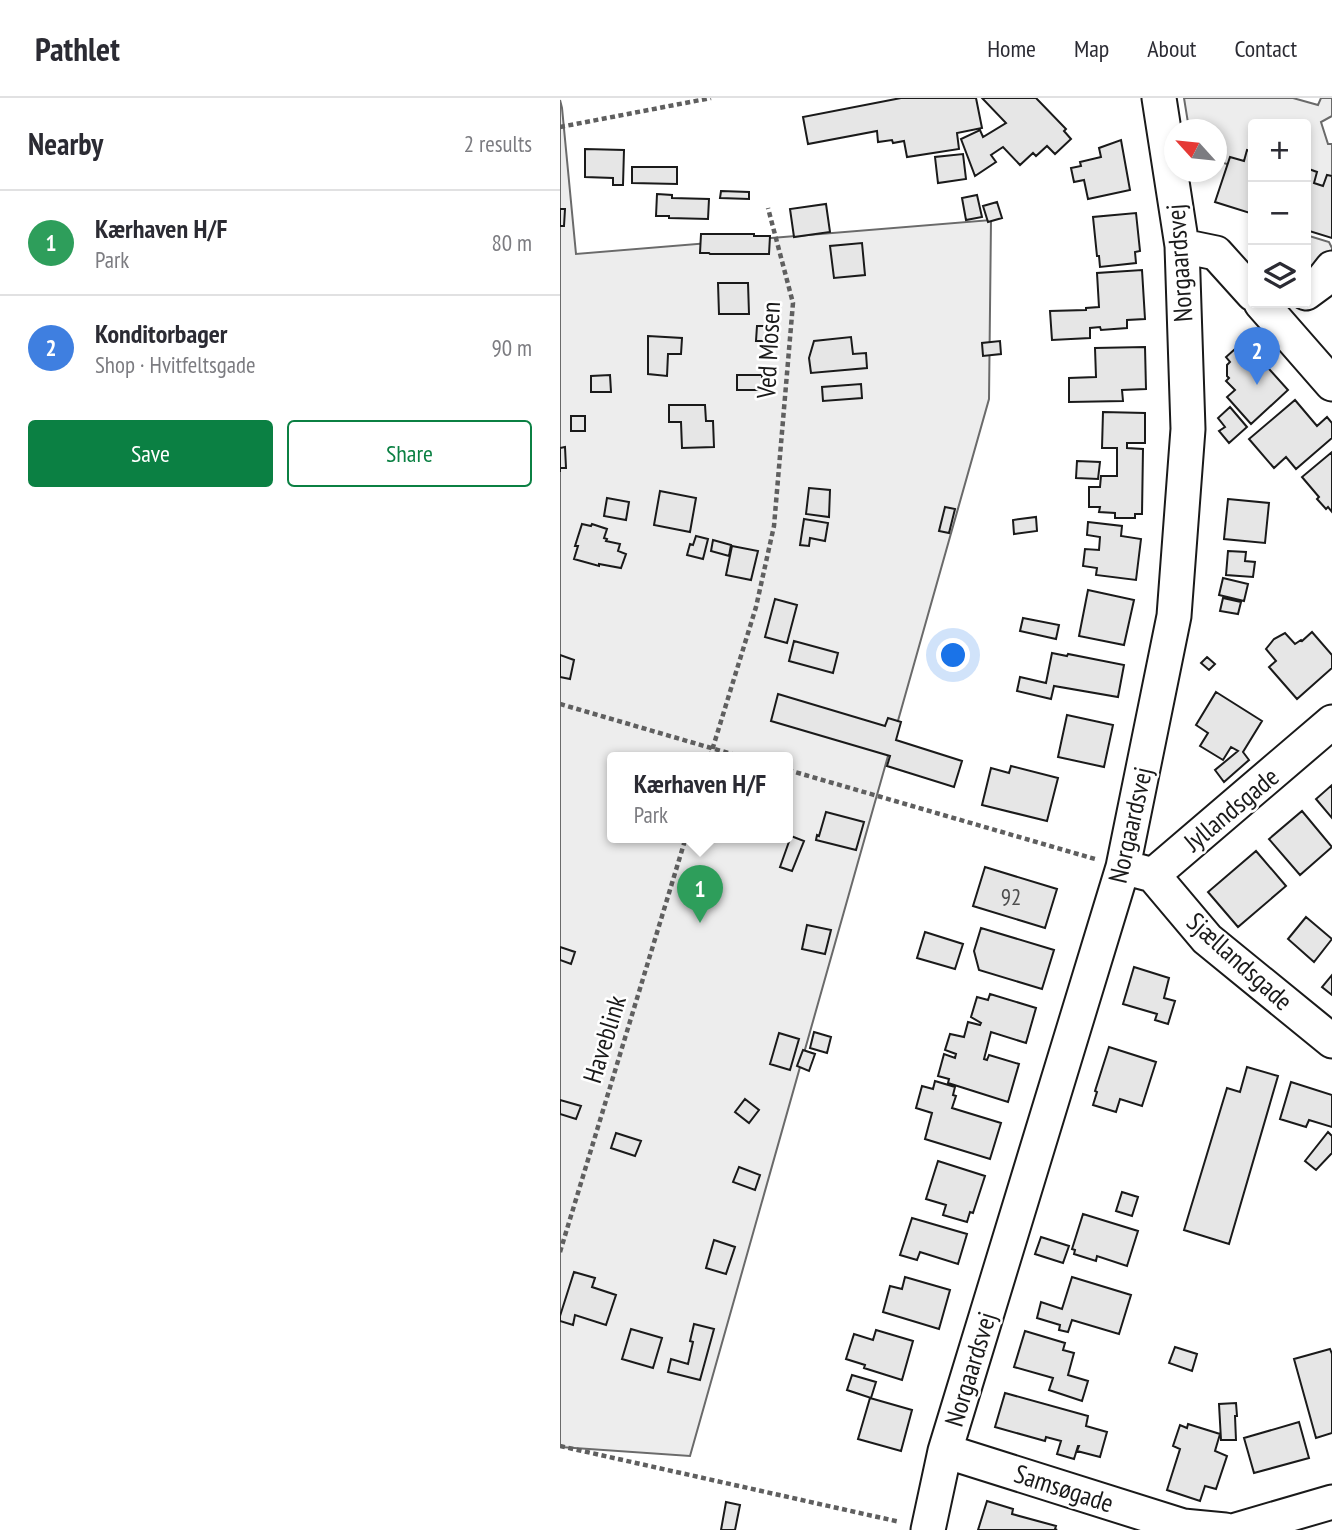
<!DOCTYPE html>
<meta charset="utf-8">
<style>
:root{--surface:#fff;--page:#f2f2f3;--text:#2b2b33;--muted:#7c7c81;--line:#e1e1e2;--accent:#0b8043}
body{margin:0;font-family:"PT Sans Narrow",sans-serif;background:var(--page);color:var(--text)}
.controls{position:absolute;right:21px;top:21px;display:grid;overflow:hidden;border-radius:7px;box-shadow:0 4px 10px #0003}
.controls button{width:63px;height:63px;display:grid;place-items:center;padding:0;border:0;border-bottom:2px solid var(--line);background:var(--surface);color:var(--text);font:35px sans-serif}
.compass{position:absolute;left:604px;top:21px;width:63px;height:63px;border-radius:50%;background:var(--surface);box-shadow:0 4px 10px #0003;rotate:297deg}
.you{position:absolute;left:394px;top:558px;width:24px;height:24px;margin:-18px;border:5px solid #fff;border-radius:50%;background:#1a73e8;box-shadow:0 0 0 10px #1a73e833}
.badge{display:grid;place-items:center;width:46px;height:46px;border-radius:50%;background:var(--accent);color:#fff;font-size:23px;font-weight:700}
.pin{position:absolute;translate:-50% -58px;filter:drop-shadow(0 2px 4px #0008)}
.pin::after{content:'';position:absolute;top:37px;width:24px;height:21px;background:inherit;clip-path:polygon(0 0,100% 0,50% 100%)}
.popup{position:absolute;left:47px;top:654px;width:186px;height:91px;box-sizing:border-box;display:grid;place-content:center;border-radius:7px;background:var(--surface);filter:drop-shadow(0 2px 5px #0005);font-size:23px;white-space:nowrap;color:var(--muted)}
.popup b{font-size:26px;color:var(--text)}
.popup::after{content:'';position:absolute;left:50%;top:100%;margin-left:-14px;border:14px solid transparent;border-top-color:var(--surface)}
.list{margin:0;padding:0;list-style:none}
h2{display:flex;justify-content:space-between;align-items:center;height:91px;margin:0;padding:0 28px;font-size:30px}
h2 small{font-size:23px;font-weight:400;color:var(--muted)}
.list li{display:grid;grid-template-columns:46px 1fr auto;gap:21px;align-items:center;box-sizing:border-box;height:105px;padding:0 28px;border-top:2px solid var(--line)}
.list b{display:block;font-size:26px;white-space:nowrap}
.list p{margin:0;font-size:23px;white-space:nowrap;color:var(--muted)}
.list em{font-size:23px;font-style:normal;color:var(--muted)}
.actions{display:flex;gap:14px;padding:21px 28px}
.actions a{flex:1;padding:16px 0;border:2px solid var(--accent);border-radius:7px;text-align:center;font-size:24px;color:var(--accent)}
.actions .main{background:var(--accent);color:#fff}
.icon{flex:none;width:38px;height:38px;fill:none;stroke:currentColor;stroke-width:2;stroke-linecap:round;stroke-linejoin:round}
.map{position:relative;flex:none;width:772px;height:1432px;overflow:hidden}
header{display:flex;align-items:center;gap:42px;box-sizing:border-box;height:98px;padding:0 35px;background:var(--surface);border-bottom:2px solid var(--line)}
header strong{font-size:33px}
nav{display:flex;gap:38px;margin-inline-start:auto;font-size:24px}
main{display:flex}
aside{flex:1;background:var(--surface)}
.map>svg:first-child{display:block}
.green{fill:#ededed;stroke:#6a6a6a;stroke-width:2;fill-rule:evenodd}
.building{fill:#e6e6e6;stroke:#1a1a1a;stroke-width:2}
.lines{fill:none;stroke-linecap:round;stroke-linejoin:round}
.minor-casing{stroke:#1a1a1a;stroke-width:37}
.path{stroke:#5f5f5f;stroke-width:4.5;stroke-dasharray:5 3.5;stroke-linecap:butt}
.minor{stroke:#fff;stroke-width:33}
.labels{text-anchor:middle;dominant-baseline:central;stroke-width:5;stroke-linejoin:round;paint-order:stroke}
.number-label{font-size:23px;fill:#4d4d4d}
.street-label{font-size:26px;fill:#1a1a1a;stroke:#fff}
</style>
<header>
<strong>Pathlet</strong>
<nav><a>Home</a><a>Map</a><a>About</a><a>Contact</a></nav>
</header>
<main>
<aside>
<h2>Nearby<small>2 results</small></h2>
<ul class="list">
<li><span class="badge" style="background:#2e9e5b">1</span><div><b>Kærhaven H/F</b><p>Park</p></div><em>80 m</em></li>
<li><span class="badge" style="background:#3f7fe0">2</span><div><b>Konditorbager</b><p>Shop · Hvitfeltsgade</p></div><em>90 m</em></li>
</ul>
<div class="actions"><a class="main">Save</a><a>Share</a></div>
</aside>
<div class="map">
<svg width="772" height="1432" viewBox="0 0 772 1432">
<rect width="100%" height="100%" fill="#fff"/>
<path class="green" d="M 624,0 L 733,0 L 758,7 L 761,0 L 772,0 L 772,18 L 761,24 L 768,46 L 772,46 L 772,97 L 746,89 L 746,26 L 693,26 L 693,74 L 657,63 L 656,32 L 629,31 Z
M 0,2 L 2,10 L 16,156 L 431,122 L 429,301 L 130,1358 L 0,1349 ZM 52,659 L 228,659 L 228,739 L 52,739 Z
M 746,137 L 769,144 L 772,150 L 772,156 L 746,184 Z"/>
<path class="building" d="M 341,0 L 416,0 L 422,30 L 397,35 L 399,51 L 347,59 L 344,43 L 333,45 L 332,42 L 318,44 L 317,33 L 248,46 L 243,19 Z
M 422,0 L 476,0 L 506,31 L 504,33 L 511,41 L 495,56 L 487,48 L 476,58 L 473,55 L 460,67 L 443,49 L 431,57 L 436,64 L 415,78 L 401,41 L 420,32 L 423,39 L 446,25 Z
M 561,42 L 570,92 L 528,101 L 524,82 L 514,84 L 511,70 L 521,68 L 520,64 L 541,59 L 539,50 Z
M 25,51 L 64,52 L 63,87 L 53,87 L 53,80 L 25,79 Z
M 687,52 L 693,54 L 693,116 L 655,104 L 670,59 L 684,63 Z
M 403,56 L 406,81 L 378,85 L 375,59 Z
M 72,69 L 117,69 L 117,86 L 72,85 Z
M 746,70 L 757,74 L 754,85 L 763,88 L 767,77 L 772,78 L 772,140 L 746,132 Z
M 161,93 L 189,94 L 189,101 L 160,100 Z
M 97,96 L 112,97 L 112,100 L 149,101 L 148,121 L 109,120 L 109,118 L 96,118 Z
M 417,97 L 422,119 L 406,122 L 402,100 Z
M 437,104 L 442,120 L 428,124 L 423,108 Z
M 266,106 L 270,134 L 234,139 L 230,111 Z
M 0,111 L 5,111 L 4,128 L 0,128 Z
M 576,115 L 580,153 L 575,154 L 576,165 L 540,169 L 539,158 L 537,158 L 533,119 Z
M 141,136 L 194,136 L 194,138 L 210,138 L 209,156 L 150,156 L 149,155 L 140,155 Z
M 302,145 L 305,177 L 274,180 L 270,148 Z
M 582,172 L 585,221 L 567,222 L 567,230 L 541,232 L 540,229 L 530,230 L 530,240 L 492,242 L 490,213 L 526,212 L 526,210 L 539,209 L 537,175 Z
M 158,185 L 188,185 L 189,216 L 159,216 Z
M 197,228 L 215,228 L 216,243 L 196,243 Z
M 88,238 L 122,240 L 121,256 L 108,256 L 107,278 L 88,276 Z
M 291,239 L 293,256 L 306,255 L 307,270 L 251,275 L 249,260 L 254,243 Z
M 440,243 L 441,256 L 423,258 L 422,245 Z
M 684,243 L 728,292 L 691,326 L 667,299 L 675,292 L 666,283 L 669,280 L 667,278 L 667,267 L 670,264 L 666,259 Z
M 585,249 L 586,291 L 562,292 L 563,303 L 509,304 L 509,280 L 536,279 L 535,250 Z
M 50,277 L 51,294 L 31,294 L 31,278 Z
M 177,277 L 202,277 L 202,292 L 177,292 Z
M 301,286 L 302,300 L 263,303 L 262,289 Z
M 735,302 L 757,328 L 767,319 L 772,325 L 772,340 L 736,371 L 726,359 L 714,370 L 689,341 Z
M 109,307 L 145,307 L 146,323 L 153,323 L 154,349 L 122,350 L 121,324 L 109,324 Z
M 670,309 L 687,329 L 669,345 L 659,333 L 665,329 L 658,320 Z
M 543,314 L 585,315 L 585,345 L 567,345 L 567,350 L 583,351 L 582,416 L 575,416 L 575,420 L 555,420 L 555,415 L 539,414 L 540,409 L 529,409 L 529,389 L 540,389 L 541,378 L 557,378 L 557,350 L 542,350 Z
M 11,318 L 25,318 L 25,333 L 11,333 Z
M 5,349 L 6,370 L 0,370 L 0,374 L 0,350 Z
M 772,354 L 772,414 L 768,409 L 766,411 L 757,401 L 759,399 L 742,379 Z
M 517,363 L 540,364 L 538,381 L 516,380 Z
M 249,390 L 270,392 L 269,419 L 246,416 Z
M 100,393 L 136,400 L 130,434 L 94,427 Z
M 47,400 L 69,404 L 66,422 L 44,418 Z
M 668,401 L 709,405 L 705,445 L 664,441 Z
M 385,409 L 395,411 L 389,435 L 379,433 Z
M 476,419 L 477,433 L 454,436 L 453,422 Z
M 244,421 L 268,425 L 265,443 L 250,440 L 249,448 L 240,447 Z
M 528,424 L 562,428 L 561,438 L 581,441 L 576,482 L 536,477 L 537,470 L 523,468 L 525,451 L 539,452 L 540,439 L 527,437 Z
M 22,426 L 31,428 L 32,426 L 47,431 L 44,440 L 47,441 L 46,443 L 60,446 L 58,453 L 66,456 L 61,470 L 39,466 L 39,468 L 14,461 L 18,448 L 15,448 Z
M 136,438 L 148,441 L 143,461 L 127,457 L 130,446 L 133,447 Z
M 153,442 L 171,447 L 169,458 L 151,453 Z
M 172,448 L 198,453 L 191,482 L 166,477 Z
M 668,453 L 686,454 L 685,463 L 695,464 L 693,479 L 666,477 Z
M 663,480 L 688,486 L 684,503 L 659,497 Z
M 528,492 L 574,502 L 564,547 L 519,538 Z
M 663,500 L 681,504 L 678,516 L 660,513 Z
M 215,501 L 237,507 L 227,545 L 205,539 Z
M 463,520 L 499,527 L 496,541 L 460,533 Z
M 752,534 L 772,557 L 772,570 L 737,601 L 709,569 L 716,563 L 706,551 L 714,541 L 725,535 L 735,546 L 741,542 L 742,543 Z
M 234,543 L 278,555 L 273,575 L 229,563 Z
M 492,555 L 507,558 L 508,556 L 564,567 L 558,599 L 494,588 L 491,601 L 457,593 L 460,579 L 486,585 Z
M 0,557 L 14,562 L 10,581 L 0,579 Z
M 647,559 L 655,566 L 649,572 L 641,565 Z
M 656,594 L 702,623 L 683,654 L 689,662 L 664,684 L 655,672 L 678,653 L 671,649 L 663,662 L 640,648 L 648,635 L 636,627 Z
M 218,596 L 325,628 L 328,620 L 341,624 L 336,642 L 402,663 L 394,689 L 327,668 L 330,658 L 211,623 Z
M 507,617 L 553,627 L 544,669 L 498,659 Z
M 451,668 L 498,680 L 487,723 L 422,707 L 431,670 L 449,675 Z
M 772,687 L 772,720 L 756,701 Z
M 742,713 L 772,749 L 740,777 L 709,741 Z
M 266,714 L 304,724 L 296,752 L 256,742 L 257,737 L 259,738 Z
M 231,738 L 244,743 L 232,773 L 220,769 Z
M 696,753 L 726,788 L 678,829 L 648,794 Z
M 425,769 L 497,791 L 485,830 L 413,808 Z
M 746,819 L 772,841 L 754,864 L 728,841 Z
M 247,827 L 271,832 L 265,856 L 242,851 Z
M 421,830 L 494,852 L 482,891 L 419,872 L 414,853 Z
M 365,834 L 403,846 L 395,871 L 357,860 Z
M 0,849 L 15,854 L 11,866 L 0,862 Z
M 574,869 L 609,880 L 604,900 L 615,903 L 608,926 L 595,922 L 597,916 L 563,906 Z
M 772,877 L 772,897 L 762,889 Z
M 430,896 L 476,910 L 466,945 L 431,934 L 424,961 L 427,962 L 429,957 L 459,966 L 448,1004 L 388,985 L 389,981 L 378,978 L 384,956 L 395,960 L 396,956 L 385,952 L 390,936 L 404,939 L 408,924 L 420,927 L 421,925 L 411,919 L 417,899 L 428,902 Z
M 254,934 L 271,939 L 267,955 L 250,950 Z
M 219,935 L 239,941 L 230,972 L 210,966 Z
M 549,949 L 596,964 L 582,1008 L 560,1001 L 556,1014 L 533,1007 L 537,994 L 535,993 Z
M 243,952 L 255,956 L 249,973 L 237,968 Z
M 687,969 L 718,978 L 669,1146 L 624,1132 L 667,990 L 680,994 Z
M 375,983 L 395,989 L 393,997 L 396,998 L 392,1010 L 441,1025 L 430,1061 L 365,1041 L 372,1015 L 356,1010 L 362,988 L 373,991 Z
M 731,984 L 772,997 L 772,1029 L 749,1022 L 746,1029 L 720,1021 Z
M 185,1001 L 199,1012 L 189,1025 L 175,1014 Z
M 0,1002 L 21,1008 L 16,1021 L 0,1016 Z
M 768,1034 L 772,1038 L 772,1055 L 756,1072 L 745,1063 Z
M 56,1035 L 81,1043 L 75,1058 L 51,1050 Z
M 378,1063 L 425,1078 L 413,1115 L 410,1114 L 407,1124 L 383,1117 L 386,1107 L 366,1101 Z
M 179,1069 L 200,1077 L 195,1092 L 173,1084 Z
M 562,1094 L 578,1099 L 572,1118 L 556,1113 Z
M 523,1116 L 578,1133 L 567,1168 L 537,1158 L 536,1163 L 514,1156 L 515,1152 L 512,1151 Z
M 352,1120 L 407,1136 L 398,1166 L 360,1154 L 357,1162 L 340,1157 Z
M 481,1139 L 509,1148 L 503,1165 L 475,1156 Z
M 154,1142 L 175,1149 L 166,1176 L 146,1170 Z
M 14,1174 L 35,1180 L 32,1189 L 56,1197 L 46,1227 L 15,1217 L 13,1227 L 0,1223 L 0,1218 Z
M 345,1179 L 390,1192 L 379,1231 L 323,1214 L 330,1188 L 342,1191 Z
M 512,1179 L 571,1197 L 559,1236 L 512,1222 L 508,1234 L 499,1232 L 500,1227 L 477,1220 L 481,1204 L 502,1211 Z
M 134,1226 L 154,1231 L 140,1282 L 108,1274 L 111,1261 L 128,1266 L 133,1244 L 130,1243 Z
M 71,1231 L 102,1240 L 93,1270 L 62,1261 Z
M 316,1232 L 353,1243 L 342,1282 L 304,1270 L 305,1267 L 286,1261 L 294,1236 L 313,1242 Z
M 465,1233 L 505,1245 L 503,1252 L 514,1255 L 508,1277 L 528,1283 L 522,1303 L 489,1292 L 493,1280 L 454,1269 Z
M 615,1249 L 637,1256 L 632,1273 L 609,1265 Z
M 770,1251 L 772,1256 L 772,1335 L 756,1340 L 734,1261 Z
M 292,1277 L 316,1284 L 311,1300 L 287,1292 Z
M 445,1295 L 528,1318 L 526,1328 L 547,1334 L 540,1359 L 517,1353 L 519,1348 L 518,1348 L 514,1361 L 497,1356 L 501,1343 L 486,1339 L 485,1343 L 435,1329 Z
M 310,1300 L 352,1312 L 341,1353 L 298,1341 Z
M 676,1305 L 677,1318 L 675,1318 L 676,1342 L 661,1342 L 659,1306 Z
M 739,1324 L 749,1360 L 694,1375 L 684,1340 Z
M 628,1326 L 660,1336 L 655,1353 L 667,1358 L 656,1391 L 645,1388 L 640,1403 L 607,1392 L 620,1351 L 613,1348 L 620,1327 L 627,1330 Z
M 427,1403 L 453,1411 L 452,1416 L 496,1428 L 495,1431 L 497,1432 L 418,1432 Z
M 166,1404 L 180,1407 L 175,1432 L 161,1432 Z"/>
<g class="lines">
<g class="minor-casing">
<path id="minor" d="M 622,148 L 656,155 L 693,196
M 746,195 L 761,184 L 772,170
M 701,205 L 772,286
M 563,769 L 593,777 L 772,624
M 593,777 L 647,841 L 772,943
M 385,1353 L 623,1428 L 665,1432
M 368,1432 L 385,1353 L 563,769 L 614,518 L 628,331 L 622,148 L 599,0
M 676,1432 L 772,1404"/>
</g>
<path class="path" d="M 0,29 L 151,0
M 0,606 L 182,659
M 150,659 L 196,509 L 214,428 L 233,205 L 208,110
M 228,672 L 535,761
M 0,1154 L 126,739
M 0,1348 L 340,1424"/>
<use href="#minor" class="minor"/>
</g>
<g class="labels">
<g class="number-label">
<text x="451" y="798">92</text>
</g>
<g class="street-label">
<text transform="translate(619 165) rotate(-94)">Norgaardsvej</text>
<text transform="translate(208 252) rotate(-87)">Ved Mosen</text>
<text transform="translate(671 711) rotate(-40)">Jyllandsgade</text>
<text transform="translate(570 727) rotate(-77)">Norgaardsvej</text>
<text transform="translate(680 863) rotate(42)">Sjællandsgade</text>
<text transform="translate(44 941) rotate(-73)">Haveblink</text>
<text transform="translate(410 1271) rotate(-73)">Norgaardsvej</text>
<text transform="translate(504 1390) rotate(18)">Samsøgade</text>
</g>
</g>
</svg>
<div class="controls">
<button>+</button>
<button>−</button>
<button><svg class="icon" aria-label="layers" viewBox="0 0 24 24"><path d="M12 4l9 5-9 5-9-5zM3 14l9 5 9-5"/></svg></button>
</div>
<svg class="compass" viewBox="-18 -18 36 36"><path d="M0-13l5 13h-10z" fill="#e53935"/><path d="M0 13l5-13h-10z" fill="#7c7c81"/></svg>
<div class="you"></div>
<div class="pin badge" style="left:140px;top:825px;background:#2e9e5b">1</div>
<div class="popup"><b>Kærhaven H/F</b>Park</div>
<div class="pin badge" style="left:697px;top:287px;background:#3f7fe0">2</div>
</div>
</main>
